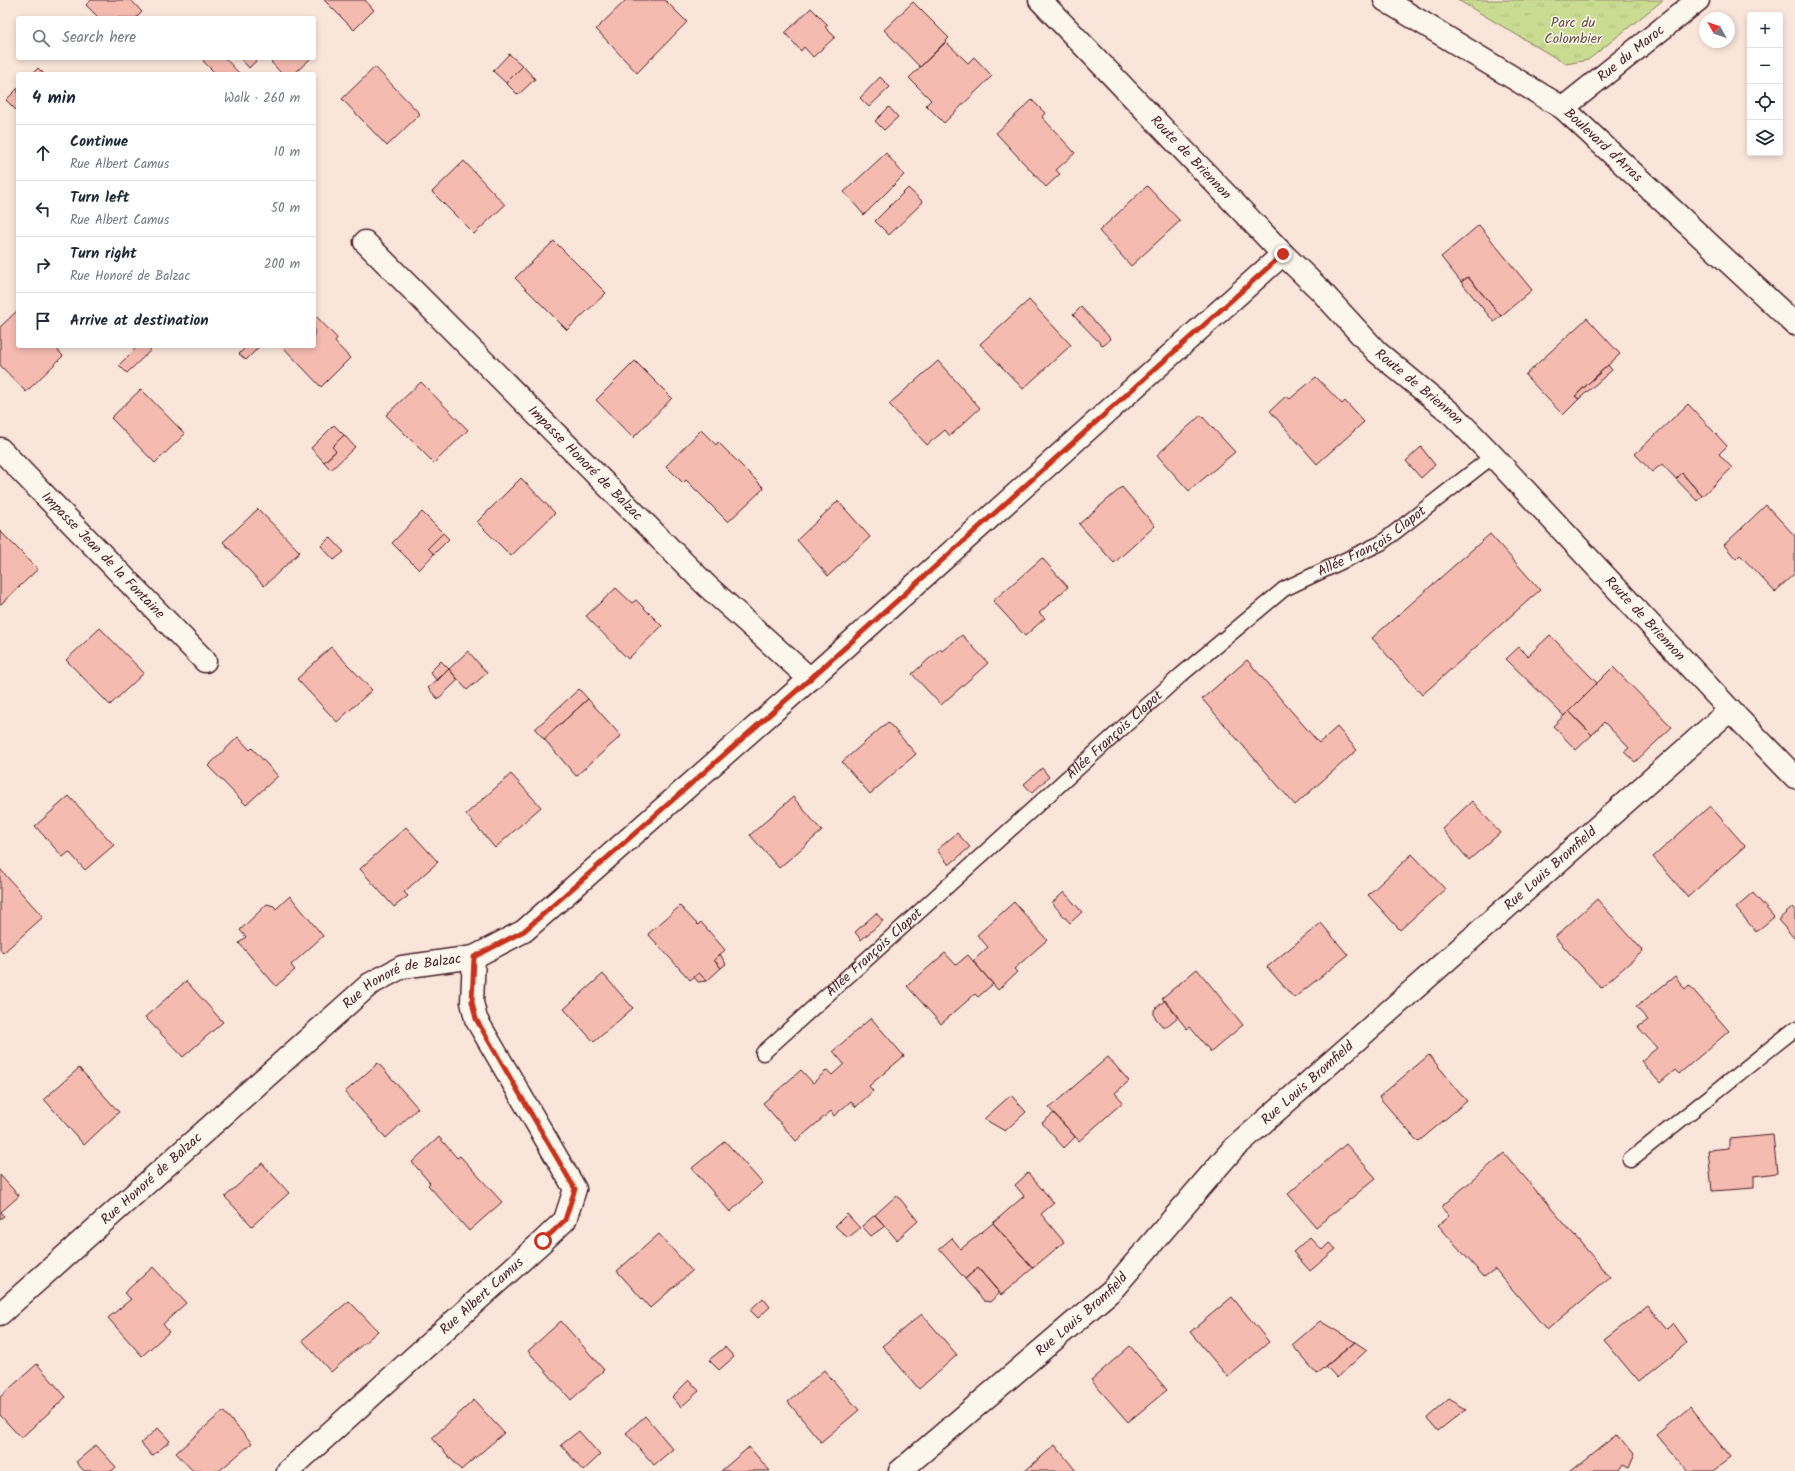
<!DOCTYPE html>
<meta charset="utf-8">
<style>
:root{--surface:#fff;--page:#f6f6f7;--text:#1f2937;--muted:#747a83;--line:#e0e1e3}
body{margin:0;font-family:Kalam,sans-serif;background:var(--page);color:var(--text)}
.controls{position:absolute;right:12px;top:12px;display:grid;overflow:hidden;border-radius:4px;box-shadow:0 2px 6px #0003}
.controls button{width:36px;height:36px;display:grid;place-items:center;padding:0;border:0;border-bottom:1px solid var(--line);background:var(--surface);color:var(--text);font:20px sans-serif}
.compass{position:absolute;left:1699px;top:12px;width:36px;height:36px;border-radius:50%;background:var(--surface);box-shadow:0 2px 6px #0003;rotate:310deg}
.stop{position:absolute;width:12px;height:12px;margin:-9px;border:3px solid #c8321e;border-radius:50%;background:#fff}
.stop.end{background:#c8321e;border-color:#fff;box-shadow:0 1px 4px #0008}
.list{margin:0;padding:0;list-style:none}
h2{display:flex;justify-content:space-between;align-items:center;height:52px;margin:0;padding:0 16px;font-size:17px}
h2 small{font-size:13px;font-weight:400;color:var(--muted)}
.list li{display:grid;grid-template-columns:26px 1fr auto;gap:12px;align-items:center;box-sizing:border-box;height:56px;padding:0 16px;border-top:1px solid var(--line)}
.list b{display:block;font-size:15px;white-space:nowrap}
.list p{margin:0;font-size:13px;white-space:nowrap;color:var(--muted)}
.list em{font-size:13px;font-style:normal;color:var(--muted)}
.icon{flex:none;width:22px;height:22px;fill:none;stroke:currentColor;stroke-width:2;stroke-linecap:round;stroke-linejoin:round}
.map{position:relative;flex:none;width:1795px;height:1471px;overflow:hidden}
.search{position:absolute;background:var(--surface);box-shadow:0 2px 6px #0003;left:16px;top:16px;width:300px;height:44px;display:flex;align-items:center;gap:10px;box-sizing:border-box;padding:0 14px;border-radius:4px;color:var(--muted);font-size:15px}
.panel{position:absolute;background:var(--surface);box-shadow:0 2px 6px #0003;left:16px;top:72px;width:300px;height:276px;border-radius:4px}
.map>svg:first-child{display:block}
.grass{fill:url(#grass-tufts);stroke:#8a7e5e}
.building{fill:#f5bab0;stroke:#4a1f2b}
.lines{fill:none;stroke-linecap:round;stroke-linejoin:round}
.lane-casing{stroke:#4a1f2b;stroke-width:17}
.street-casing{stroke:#4a1f2b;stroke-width:25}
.secondary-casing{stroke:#4a1f2b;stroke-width:25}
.lane{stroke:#fbf7ec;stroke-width:14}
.street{stroke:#fbf7ec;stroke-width:22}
.secondary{stroke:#fbf7ec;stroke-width:22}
.route{stroke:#c8321e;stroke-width:5}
.labels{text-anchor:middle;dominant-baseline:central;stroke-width:3;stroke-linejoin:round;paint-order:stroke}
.park-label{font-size:14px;fill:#6a4e44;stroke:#fbf7ec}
.street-label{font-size:14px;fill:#4a1f2b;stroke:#fbf7ec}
</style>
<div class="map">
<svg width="1795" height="1471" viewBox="0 0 1795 1471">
<defs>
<pattern id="grass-tufts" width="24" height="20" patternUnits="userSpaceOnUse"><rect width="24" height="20" fill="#cadc91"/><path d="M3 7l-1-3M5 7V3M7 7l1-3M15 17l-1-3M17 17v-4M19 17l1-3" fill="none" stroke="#afbc7d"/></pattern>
</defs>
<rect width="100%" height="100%" fill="#f9e5da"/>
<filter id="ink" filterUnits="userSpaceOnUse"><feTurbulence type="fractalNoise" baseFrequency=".025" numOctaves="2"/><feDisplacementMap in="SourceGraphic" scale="8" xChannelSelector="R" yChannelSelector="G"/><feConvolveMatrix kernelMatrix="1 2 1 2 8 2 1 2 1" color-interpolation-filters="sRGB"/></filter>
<g filter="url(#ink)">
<path class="grass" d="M 1458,0 L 1663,0 L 1588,60 L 1566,64 Z"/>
<path class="building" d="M 91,0 L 131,0 L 142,12 L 136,18 L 99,18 L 86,5 Z
M 324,0 L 365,0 L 374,10 L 354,30 Z
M 626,0 L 665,0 L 687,22 L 637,73 L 596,29 Z
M 913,2 L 949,38 L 920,67 L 884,30 Z
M 811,8 L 828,25 L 825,27 L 835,37 L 813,57 L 804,47 L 801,51 L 785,33 Z
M 946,42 L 968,63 L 974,57 L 992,76 L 944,123 L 926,105 L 931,100 L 909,78 Z
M 509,54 L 523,66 L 506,83 L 493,71 Z
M 206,58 L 225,58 L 240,74 L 216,74 L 203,61 Z
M 240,58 L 259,58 L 249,68 Z
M 276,58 L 309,58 L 310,59 L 294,74 L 282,74 L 271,62 Z
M 523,66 L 535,79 L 518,95 L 506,83 Z
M 375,67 L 420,114 L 387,146 L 342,99 Z
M 38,68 L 44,74 L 32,74 Z
M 880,77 L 890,87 L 869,107 L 860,98 Z
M 18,88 L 18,112 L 6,100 Z
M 1032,100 L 1045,113 L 1042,117 L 1075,153 L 1056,170 L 1060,174 L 1046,187 L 996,133 Z
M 889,107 L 898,117 L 884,130 L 875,121 Z
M 886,153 L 904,175 L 864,215 L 844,192 Z
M 464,161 L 505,205 L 474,234 L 432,192 Z
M 1147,186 L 1180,221 L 1131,266 L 1099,231 Z
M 908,188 L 923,202 L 889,235 L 875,221 Z
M 1479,225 L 1532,290 L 1501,316 L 1468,277 L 1461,282 L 1441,257 Z
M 554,241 L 606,293 L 567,330 L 515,278 Z
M 1468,277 L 1501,316 L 1494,322 L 1461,282 Z
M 1029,300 L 1071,345 L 1023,389 L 980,344 Z
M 1081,307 L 1111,339 L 1103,346 L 1073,315 Z
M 18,310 L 18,346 L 54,346 L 63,356 L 26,392 L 0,365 L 0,327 Z
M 314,314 L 337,338 L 335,342 L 350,358 L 321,387 L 282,346 L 314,346 Z
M 1587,318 L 1620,354 L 1575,396 L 1579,399 L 1563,415 L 1525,375 Z
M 138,346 L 147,346 L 151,350 L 127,373 L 119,365 Z
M 243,346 L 260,346 L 246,360 L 239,354 L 245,348 Z
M 635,361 L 672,398 L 633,438 L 596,400 Z
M 938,361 L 980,408 L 950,436 L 945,430 L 927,445 L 889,404 Z
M 1608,365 L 1612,370 L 1579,399 L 1575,396 Z
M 1316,377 L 1342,404 L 1345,401 L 1364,422 L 1317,464 L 1270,411 L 1286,396 L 1290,399 Z
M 421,382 L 468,430 L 434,463 L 386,415 Z
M 141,389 L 185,434 L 155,463 L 111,418 Z
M 1688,404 L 1727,446 L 1719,454 L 1732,468 L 1702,496 L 1682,473 L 1676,479 L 1662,464 L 1652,472 L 1635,454 Z
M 1201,415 L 1235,452 L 1189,491 L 1157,455 Z
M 334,425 L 344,435 L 332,447 L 336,451 L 324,462 L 311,448 Z
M 701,430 L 716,445 L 718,442 L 764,488 L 728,522 L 686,480 L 683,483 L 666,466 Z
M 344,435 L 355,447 L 331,470 L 324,462 L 336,451 L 332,447 Z
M 1421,447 L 1435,465 L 1421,478 L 1406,461 Z
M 1682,473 L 1702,496 L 1697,501 L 1676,479 Z
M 521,478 L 555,513 L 511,556 L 477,522 Z
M 1122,487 L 1155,526 L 1114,563 L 1079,524 Z
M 838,501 L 870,537 L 828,576 L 797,540 Z
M 1766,505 L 1795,536 L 1795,573 L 1775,592 L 1740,555 L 1736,559 L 1724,545 Z
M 258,509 L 300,552 L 264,586 L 223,542 Z
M 422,512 L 443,533 L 428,548 L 434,554 L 419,570 L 392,543 Z
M 0,531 L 38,569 L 1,604 L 0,604 Z
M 443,533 L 449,539 L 434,554 L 428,548 Z
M 1490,534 L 1540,590 L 1422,695 L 1372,638 Z
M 330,537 L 344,552 L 334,560 L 321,546 Z
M 1042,558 L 1068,587 L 1039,613 L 1045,618 L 1025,636 L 993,601 Z
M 616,588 L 632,603 L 636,600 L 662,626 L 628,659 L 586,616 Z
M 100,628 L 144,673 L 110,705 L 66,660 Z
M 962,635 L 988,663 L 941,705 L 912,674 L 940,649 L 942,651 Z
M 1550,635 L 1597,683 L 1564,716 L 1506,659 L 1519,647 L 1528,656 Z
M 331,647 L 372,690 L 337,722 L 297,679 Z
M 468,651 L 487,673 L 467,690 L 449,669 Z
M 1247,660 L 1319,743 L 1337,727 L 1357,750 L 1295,805 L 1202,699 Z
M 441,661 L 449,669 L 437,681 L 430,672 Z
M 1613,667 L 1672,727 L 1635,762 L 1624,752 L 1629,748 L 1604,722 L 1592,735 L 1569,711 Z
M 449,669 L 458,680 L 438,699 L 428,688 Z
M 579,689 L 588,699 L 544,739 L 535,729 Z
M 588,699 L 621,736 L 576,776 L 544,739 Z
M 1569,711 L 1592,735 L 1576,750 L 1553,726 Z
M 888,722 L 916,754 L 870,794 L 842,762 Z
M 238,737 L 250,750 L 252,748 L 278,776 L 246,805 L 208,766 Z
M 1042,768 L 1049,777 L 1032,793 L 1024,784 Z
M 511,774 L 541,807 L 495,848 L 466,814 Z
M 69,796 L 114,845 L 85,870 L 69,852 L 63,857 L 35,826 Z
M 793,797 L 822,831 L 779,868 L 750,835 Z
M 1472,801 L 1500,833 L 1469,860 L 1442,829 Z
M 1710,806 L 1745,846 L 1688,897 L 1653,857 Z
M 406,827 L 438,862 L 404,892 L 408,896 L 394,907 L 360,869 Z
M 957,833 L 970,847 L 949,865 L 937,850 Z
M 1412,854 L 1445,889 L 1400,930 L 1368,895 Z
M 0,869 L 43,917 L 3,953 L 0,950 Z
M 1064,892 L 1082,912 L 1070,923 L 1052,903 Z
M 1753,893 L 1774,917 L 1756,932 L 1736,908 Z
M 290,896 L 323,936 L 291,965 L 295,970 L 276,986 L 239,943 L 246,937 L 240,930 L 267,904 L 274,906 L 276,909 Z
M 1597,899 L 1643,951 L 1601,988 L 1555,937 Z
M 1014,902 L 1047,940 L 1014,969 L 1017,972 L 998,990 L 973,961 L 988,947 L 977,935 Z
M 680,906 L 698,925 L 701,922 L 725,950 L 714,960 L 721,968 L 707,981 L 699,973 L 690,980 L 648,934 Z
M 1793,907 L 1795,909 L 1795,939 L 1778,920 Z
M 876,913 L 883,921 L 861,940 L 855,932 Z
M 1321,923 L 1348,955 L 1294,998 L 1267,967 Z
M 945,953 L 956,965 L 968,955 L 993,984 L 978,997 L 975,994 L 941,1024 L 907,986 Z
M 720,954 L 726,964 L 721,968 L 714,960 Z
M 1197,969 L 1243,1025 L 1211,1052 L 1190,1027 L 1187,1029 L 1162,998 Z
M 699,973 L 707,981 L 698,982 L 694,977 Z
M 603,974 L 633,1008 L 594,1042 L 564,1009 Z
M 1675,976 L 1685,989 L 1689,985 L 1729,1031 L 1679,1074 L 1675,1070 L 1660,1083 L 1641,1061 L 1657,1048 L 1638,1027 L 1648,1020 L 1636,1007 Z
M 186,981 L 223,1022 L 183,1057 L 145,1017 Z
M 1165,1000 L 1178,1017 L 1167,1026 L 1162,1026 L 1154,1016 L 1154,1010 Z
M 871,1018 L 904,1056 L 869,1086 L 873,1091 L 856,1107 L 851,1101 L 834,1116 L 831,1111 L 796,1141 L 763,1103 L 801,1070 L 813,1083 L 827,1070 L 832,1075 L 844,1064 L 833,1051 Z
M 1429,1055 L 1467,1101 L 1418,1142 L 1379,1097 Z
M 1108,1057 L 1129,1081 L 1115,1093 L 1123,1102 L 1079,1141 L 1049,1108 Z
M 378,1063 L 418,1108 L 386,1138 L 345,1092 Z
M 79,1068 L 119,1112 L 84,1145 L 44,1099 Z
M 1011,1095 L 1026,1112 L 1005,1131 L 984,1119 Z
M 1054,1113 L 1075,1137 L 1064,1148 L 1042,1123 Z
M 1773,1135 L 1777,1173 L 1754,1176 L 1754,1188 L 1712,1191 L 1708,1150 L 1729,1148 L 1729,1139 Z
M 439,1137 L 457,1158 L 460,1156 L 502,1202 L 469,1231 L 428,1185 L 430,1183 L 412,1162 Z
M 725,1141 L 762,1183 L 730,1212 L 692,1168 Z
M 1346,1144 L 1376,1178 L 1316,1227 L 1288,1194 Z
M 1504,1153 L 1610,1277 L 1547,1330 L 1495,1269 L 1484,1277 L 1438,1225 L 1449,1216 L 1441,1207 Z
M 262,1163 L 289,1193 L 252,1226 L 225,1197 Z
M 1028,1173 L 1054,1203 L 1041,1214 L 1064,1242 L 1033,1268 L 993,1223 L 1024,1196 L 1015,1185 Z
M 0,1175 L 19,1196 L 1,1212 L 4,1216 L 0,1219 Z
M 897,1195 L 918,1221 L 897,1240 L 875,1215 Z
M 847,1214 L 860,1228 L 848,1238 L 835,1226 Z
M 875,1215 L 885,1226 L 871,1236 L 862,1226 Z
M 993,1223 L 1033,1268 L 1001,1295 L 978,1268 L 965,1279 L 939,1249 L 952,1238 L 961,1249 Z
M 659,1234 L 692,1271 L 650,1308 L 617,1271 Z
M 1310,1237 L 1322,1250 L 1329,1243 L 1336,1249 L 1310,1271 L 1293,1252 Z
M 153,1267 L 186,1303 L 163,1324 L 169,1332 L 142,1356 L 108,1318 L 131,1299 L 124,1293 Z
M 978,1268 L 1000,1293 L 990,1302 L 984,1301 L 965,1279 Z
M 1232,1297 L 1269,1342 L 1228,1377 L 1190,1332 Z
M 763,1298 L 770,1307 L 758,1318 L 750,1310 Z
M 349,1301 L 378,1331 L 331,1372 L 302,1340 Z
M 1648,1306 L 1667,1329 L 1673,1323 L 1687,1342 L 1638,1381 L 1604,1340 Z
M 922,1314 L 957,1355 L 919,1389 L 882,1346 Z
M 561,1321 L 604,1370 L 571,1400 L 528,1351 Z
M 1320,1321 L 1355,1342 L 1317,1374 L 1292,1345 Z
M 1355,1342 L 1367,1350 L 1337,1378 L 1326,1366 Z
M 1130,1346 L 1167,1390 L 1128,1422 L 1091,1380 Z
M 725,1347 L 734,1357 L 719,1370 L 709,1360 Z
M 37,1364 L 66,1397 L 21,1438 L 0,1415 L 0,1397 Z
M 824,1370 L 859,1410 L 821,1442 L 788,1402 Z
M 689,1380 L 699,1391 L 681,1407 L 672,1397 Z
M 1449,1399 L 1466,1409 L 1438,1431 L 1427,1418 Z
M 474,1400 L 504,1433 L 461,1470 L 432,1438 Z
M 1690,1407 L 1731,1458 L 1714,1471 L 1686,1471 L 1656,1435 Z
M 223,1411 L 252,1443 L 219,1471 L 193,1471 L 176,1453 Z
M 645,1416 L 673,1449 L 654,1465 L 626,1433 Z
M 158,1428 L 170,1441 L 152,1456 L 141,1443 Z
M 579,1431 L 600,1455 L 583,1471 L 561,1445 Z
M 1616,1434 L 1632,1454 L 1626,1468 L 1620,1465 L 1616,1471 L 1570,1471 Z
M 96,1445 L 116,1467 L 112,1471 L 84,1471 L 76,1462 Z
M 1055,1445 L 1076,1471 L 1025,1471 Z
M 749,1447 L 770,1471 L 721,1471 Z"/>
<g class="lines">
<g class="lane-casing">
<g id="lane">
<path id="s1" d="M 763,1053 L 1181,675 L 1284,589 L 1381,543 L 1493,456"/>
<path d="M 1630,1160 L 1795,1029"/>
</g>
</g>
<g class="street-casing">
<g id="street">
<path id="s2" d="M 1040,0 L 1283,254 L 1320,290 L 1377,352 L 1452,414 L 1493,456 L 1730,710 L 1795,777"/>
<path id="s3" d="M 1563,108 L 1698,0"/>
<path id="s4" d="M 365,242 L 707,586 L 810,679"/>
<path id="s5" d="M 0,449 L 205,661"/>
<path id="s6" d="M 0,1314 L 370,984 L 402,967 L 474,957 L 524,931 L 810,679 L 1283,254"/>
<path id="s7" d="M 288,1471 L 543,1241 L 565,1220 L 575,1189 L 476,1019 L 472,1002 L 474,957"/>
<path id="s8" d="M 900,1471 L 1112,1290 L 1232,1150 L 1730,710"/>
</g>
</g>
<g class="secondary-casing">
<g id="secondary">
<path id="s9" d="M 1385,0 L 1563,108 L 1795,324"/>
</g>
</g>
<use href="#lane" class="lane"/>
<use href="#street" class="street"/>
<use href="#secondary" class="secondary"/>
</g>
</g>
<g class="lines" filter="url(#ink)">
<path class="route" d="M 543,1241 L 565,1220 L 575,1189 L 476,1019 L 472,1002 L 474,957 L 524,931 L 810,679 L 1283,254"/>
</g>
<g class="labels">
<g class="park-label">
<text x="1573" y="23">Parc du<tspan x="1573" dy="16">Colombier</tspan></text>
</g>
<g class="street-label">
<text stroke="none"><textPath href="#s3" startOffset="87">Rue du Maroc</textPath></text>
<text stroke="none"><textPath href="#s9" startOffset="263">Boulevard d'Arras</textPath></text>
<text stroke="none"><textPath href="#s2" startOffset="218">Route de Briennon</textPath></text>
<text stroke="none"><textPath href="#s2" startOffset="542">Route de Briennon</textPath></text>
<text stroke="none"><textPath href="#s4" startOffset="312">Impasse Honoré de Balzac</textPath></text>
<text stroke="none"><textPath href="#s1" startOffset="798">Allée François Clapot</textPath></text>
<text stroke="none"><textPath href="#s5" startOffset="148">Impasse Jean de la Fontaine</textPath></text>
<text stroke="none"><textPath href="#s2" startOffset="866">Route de Briennon</textPath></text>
<text stroke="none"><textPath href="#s1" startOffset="474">Allée François Clapot</textPath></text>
<text stroke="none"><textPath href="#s8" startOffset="888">Rue Louis Bromfield</textPath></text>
<text stroke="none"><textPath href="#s1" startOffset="150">Allée François Clapot</textPath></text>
<text stroke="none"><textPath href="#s6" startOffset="527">Rue Honoré de Balzac</textPath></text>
<text stroke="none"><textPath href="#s8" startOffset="564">Rue Louis Bromfield</textPath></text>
<text stroke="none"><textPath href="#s6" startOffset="203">Rue Honoré de Balzac</textPath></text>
<text stroke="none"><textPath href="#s7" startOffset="261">Rue Albert Camus</textPath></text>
<text stroke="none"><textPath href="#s8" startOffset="240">Rue Louis Bromfield</textPath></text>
</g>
</g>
</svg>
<div class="controls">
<button>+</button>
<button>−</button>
<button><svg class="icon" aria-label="locate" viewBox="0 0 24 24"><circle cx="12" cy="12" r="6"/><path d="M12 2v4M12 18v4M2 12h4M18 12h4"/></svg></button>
<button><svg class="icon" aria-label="layers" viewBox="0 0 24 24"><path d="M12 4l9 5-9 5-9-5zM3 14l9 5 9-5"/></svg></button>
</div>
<svg class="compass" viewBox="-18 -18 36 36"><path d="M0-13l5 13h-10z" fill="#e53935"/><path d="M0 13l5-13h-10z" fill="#747a83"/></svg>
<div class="stop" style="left:543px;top:1241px"></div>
<div class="stop end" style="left:1283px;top:254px"></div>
<div class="search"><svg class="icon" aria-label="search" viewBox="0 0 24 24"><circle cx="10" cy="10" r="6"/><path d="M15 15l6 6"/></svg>Search here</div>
<section class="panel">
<h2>4 min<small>Walk · 260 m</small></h2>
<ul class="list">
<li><svg class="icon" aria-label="ahead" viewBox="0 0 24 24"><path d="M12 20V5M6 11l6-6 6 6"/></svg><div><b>Continue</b><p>Rue Albert Camus</p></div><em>10 m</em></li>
<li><svg class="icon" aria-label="left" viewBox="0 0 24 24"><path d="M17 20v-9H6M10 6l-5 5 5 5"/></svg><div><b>Turn left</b><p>Rue Albert Camus</p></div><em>50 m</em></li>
<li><svg class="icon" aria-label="right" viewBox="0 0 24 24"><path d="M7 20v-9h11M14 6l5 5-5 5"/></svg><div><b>Turn right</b><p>Rue Honoré de Balzac</p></div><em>200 m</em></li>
<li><svg class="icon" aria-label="arrive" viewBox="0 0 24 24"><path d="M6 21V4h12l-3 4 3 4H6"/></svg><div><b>Arrive at destination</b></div></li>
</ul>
</section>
</div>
